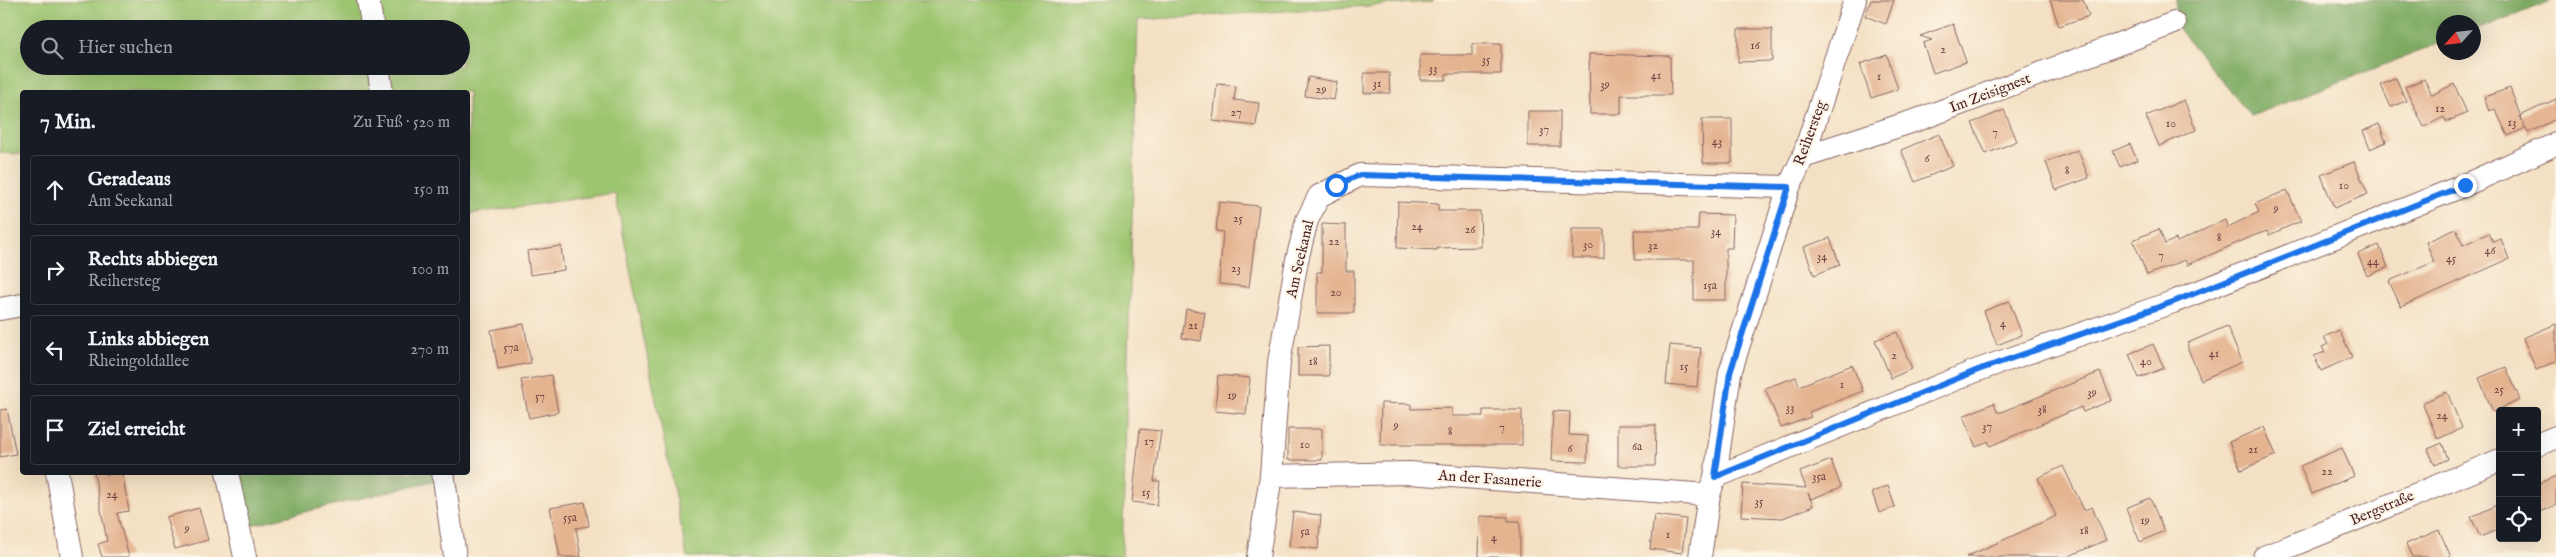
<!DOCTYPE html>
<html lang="de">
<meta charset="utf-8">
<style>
:root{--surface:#171b24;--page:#20242c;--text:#f1f3f6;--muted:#9ea1a6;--line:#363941}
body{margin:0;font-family:"IM FELL English",serif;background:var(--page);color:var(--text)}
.controls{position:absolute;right:15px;bottom:15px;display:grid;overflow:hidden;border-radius:5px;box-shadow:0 5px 20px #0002}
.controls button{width:45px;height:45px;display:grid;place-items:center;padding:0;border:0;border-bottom:1px solid var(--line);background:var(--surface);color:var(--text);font:25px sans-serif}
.compass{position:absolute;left:2436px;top:15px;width:45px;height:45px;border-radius:50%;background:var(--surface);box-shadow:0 5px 20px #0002;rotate:243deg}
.stop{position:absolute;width:15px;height:15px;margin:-11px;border:4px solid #1a73e8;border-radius:50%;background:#fff}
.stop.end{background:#1a73e8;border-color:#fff;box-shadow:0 1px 5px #0008}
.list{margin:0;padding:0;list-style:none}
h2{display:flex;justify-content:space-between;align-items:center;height:65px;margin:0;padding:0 20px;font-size:21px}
h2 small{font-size:16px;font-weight:400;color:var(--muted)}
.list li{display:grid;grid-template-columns:32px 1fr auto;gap:15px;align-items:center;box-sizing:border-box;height:70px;margin:0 10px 10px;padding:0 10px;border:1px solid var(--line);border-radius:5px}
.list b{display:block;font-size:19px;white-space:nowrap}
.list p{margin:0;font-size:16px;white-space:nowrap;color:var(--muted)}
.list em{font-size:16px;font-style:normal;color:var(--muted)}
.icon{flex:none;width:28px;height:28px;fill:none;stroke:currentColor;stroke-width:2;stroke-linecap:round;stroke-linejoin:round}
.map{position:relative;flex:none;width:2556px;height:557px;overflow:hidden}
.search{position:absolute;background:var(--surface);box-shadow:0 5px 20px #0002;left:20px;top:20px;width:450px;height:55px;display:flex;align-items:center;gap:12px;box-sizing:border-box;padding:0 18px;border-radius:28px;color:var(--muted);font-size:19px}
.panel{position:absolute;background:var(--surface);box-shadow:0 5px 20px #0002;left:20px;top:90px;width:450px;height:385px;border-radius:5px}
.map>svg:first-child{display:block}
.green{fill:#9cc570;stroke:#73724e;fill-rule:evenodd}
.forest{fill:#7daa62;stroke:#646446}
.building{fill:#e4b491}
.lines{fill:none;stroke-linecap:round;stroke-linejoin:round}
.street-casing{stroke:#866361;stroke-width:24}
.street{stroke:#fff;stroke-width:22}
.route{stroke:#1a73e8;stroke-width:6}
.labels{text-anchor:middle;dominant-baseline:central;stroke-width:4.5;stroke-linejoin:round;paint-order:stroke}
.number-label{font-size:12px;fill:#704444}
.street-label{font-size:15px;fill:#4a1f2b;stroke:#fcf5e5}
</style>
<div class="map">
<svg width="2556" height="557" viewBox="0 0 2556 557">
<rect width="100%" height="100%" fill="#fcf5e5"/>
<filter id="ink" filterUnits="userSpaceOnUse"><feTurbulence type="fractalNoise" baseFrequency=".02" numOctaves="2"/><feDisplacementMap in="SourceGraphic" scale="10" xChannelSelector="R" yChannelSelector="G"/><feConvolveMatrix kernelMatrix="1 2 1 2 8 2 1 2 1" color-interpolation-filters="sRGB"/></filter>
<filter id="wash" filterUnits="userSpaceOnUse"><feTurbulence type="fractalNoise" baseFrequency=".0096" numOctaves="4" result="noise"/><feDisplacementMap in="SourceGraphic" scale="20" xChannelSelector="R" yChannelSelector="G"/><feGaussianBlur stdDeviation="1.12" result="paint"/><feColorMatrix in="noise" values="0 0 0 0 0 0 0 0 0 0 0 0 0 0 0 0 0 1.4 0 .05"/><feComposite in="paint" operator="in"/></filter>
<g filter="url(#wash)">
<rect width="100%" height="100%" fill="#f4e1c5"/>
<path class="green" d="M 0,0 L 1432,0 L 1432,2 L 1138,20 L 1122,557 L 687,557 L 615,193 L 468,214 L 468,92 L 22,92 L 22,154 L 0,153 ZM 29,29 L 461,29 L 461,66 L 29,66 Z"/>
<path class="forest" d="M 2176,0 L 2553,0 L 2474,31 L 2474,22 L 2444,22 L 2443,42 L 2251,116 L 2174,23 Z
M 443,472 L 444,478 L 239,528 L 227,473 Z"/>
<g id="blocks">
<path class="building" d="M 1871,0 L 1894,0 L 1886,24 L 1865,16 Z
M 2050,0 L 2083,0 L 2089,16 L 2059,26 Z
M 1953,24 L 1966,62 L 1933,73 L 1923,43 L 1932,40 L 1920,36 Z
M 1738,29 L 1772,29 L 1772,61 L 1738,62 Z
M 1472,44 L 1501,44 L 1501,74 L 1446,74 L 1446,80 L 1420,80 L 1420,55 L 1472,55 Z
M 1589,54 L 1670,56 L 1671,95 L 1621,95 L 1621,114 L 1590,114 Z
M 1887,55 L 1898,89 L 1871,98 L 1860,64 Z
M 1364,73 L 1389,73 L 1390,93 L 1364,93 Z
M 1308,77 L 1337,82 L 1334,100 L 1305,96 Z
M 2396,78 L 2406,101 L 2391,107 L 2381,85 Z
M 2424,79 L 2432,95 L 2454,84 L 2467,113 L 2446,122 L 2444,117 L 2424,127 L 2405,87 Z
M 1217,84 L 1236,86 L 1234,100 L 1259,103 L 1256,126 L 1213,121 Z
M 2510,88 L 2525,128 L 2508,136 L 2495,109 L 2489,111 L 2484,97 Z
M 2556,99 L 2556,119 L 2528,133 L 2520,116 Z
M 2184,100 L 2196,130 L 2159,146 L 2146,116 Z
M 2004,110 L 2017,141 L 1986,154 L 1972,123 Z
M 1528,111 L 1560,111 L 1560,146 L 1528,146 Z
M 1702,119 L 1732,119 L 1732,163 L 1703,163 Z
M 2379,124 L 2386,142 L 2370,149 L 2363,131 Z
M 1939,134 L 1953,166 L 1915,182 L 1901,150 Z
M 2130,144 L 2137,160 L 2120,167 L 2113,151 Z
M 2078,150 L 2089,178 L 2056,190 L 2046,162 Z
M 2354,162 L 2368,194 L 2334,208 L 2321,175 Z
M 2287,190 L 2301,221 L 2269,235 L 2267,231 L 2253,236 L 2187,265 L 2185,260 L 2147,275 L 2133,240 L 2159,229 L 2165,244 L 2176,239 L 2177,242 L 2225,220 L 2228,227 L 2259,212 L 2255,204 Z
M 1219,202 L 1259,206 L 1249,287 L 1219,284 L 1223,232 L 1216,231 Z
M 1398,202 L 1438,204 L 1438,211 L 1480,211 L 1481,247 L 1437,248 L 1437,250 L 1397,248 Z
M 1699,214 L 1733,215 L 1732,248 L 1726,248 L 1726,300 L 1694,300 L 1694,260 L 1635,260 L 1634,230 L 1698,230 Z
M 1322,224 L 1346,225 L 1346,271 L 1354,271 L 1354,313 L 1317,313 L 1317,272 L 1322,272 Z
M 1572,229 L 1604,229 L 1604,258 L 1572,258 Z
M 2456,229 L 2463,245 L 2489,233 L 2493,242 L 2501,239 L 2509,259 L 2401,307 L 2389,281 L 2434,262 L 2426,242 Z
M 1830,238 L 1840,265 L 1814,275 L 1804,247 Z
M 2379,245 L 2388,267 L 2367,276 L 2358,254 Z
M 561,246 L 564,270 L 530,275 L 527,251 Z
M 2009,301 L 2022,335 L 1997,345 L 1984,311 Z
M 1186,309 L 1205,312 L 1201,341 L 1182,338 Z
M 524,324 L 531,363 L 498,369 L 491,330 Z
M 2556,324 L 2556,361 L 2536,370 L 2523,338 Z
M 2227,326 L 2242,362 L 2201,380 L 2188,349 L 2188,343 Z
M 2339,330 L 2352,357 L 2321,371 L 2314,356 L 2325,352 L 2322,347 L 2328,344 L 2324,337 Z
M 1897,332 L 1912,369 L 1891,378 L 1875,340 Z
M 2153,344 L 2164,368 L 2139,378 L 2129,354 Z
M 1670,345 L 1701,348 L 1697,387 L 1666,384 Z
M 1329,346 L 1329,376 L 1298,376 L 1298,347 Z
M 1852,365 L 1863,391 L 1809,412 L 1811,417 L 1781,428 L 1765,388 L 1796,377 L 1799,386 Z
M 2506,367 L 2520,400 L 2493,412 L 2479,378 Z
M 2100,372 L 2112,400 L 2083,412 L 2081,407 L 1990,446 L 1988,441 L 1976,447 L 1963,416 L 1994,403 L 1997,412 L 2001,412 Z
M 551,375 L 558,412 L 529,418 L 521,380 Z
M 1218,375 L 1250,378 L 1246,414 L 1215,411 Z
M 2447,392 L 2462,428 L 2438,439 L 2422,403 Z
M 1381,403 L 1411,404 L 1411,409 L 1452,408 L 1452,416 L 1483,416 L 1483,410 L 1522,410 L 1522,445 L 1380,445 Z
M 7,409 L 16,454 L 0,457 L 0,410 Z
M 1553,411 L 1570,412 L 1569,435 L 1588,436 L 1587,462 L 1551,461 Z
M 1618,425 L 1656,425 L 1655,466 L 1618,466 Z
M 2264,427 L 2276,455 L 2241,470 L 2229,442 Z
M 1140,429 L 1161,431 L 1154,481 L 1160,481 L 1157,505 L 1132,502 Z
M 1288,429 L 1322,429 L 1322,460 L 1288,460 Z
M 2442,443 L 2448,459 L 2435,465 L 2428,449 Z
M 2342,448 L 2354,476 L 2312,494 L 2300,466 Z
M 1831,460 L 1841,487 L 1811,499 L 1808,493 L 1813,506 L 1783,518 L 1741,516 L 1743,484 L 1806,488 L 1800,472 Z
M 2063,466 L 2084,510 L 2092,507 L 2106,540 L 2067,557 L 1966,557 L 2056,516 L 2038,478 Z
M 106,472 L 107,475 L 122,472 L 129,511 L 117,513 L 129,557 L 102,557 L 98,544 L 107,541 L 94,473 Z
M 2556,476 L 2556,505 L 2537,513 L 2537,484 Z
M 1888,486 L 1895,507 L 1879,513 L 1872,492 Z
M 2150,498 L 2164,531 L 2140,542 L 2126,508 Z
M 585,502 L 589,526 L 576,528 L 581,557 L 560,557 L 550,508 Z
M 2500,504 L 2500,529 L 2480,537 L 2471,517 Z
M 199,508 L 208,540 L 175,549 L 166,517 Z
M 1293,512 L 1321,515 L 1318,549 L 1289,546 Z
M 1654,515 L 1686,519 L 1682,553 L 1650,549 Z
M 1480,516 L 1508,517 L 1508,521 L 1520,521 L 1520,557 L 1479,557 Z
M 2439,530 L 2451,557 L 2412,557 L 2406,544 Z"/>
</g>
</g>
<g filter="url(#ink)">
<use href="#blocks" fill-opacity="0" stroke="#866361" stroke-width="1"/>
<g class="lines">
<g class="street-casing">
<path id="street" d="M 368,0 L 373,29
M 378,66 L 382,92
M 1803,157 L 1923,118 L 2174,23
M 0,309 L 22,305
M 2537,445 L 2556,437
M 57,472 L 72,557
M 227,472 L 245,557
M 443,472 L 455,557
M 1271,476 L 1409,473 L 1709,495
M 1715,477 L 1978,370 L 2173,302 L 2465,185 L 2556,144
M 1258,557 L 1271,476 L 1279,362 L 1297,260 L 1307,220 L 1319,196 L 1360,175 L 1789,187
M 1700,557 L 1709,495 L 1715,477 L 1730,373 L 1789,187 L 1803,157 L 1855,0
M 2264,557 L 2500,460"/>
</g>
<use href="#street" class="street"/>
</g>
</g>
<g class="lines" filter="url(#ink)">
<path class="route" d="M 1336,185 L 1360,175 L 1789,187 L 1730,373 L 1715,477 L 1978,370 L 2173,302 L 2465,185"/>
</g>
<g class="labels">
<g class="number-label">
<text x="1755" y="45">16</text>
<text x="1943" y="49">2</text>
<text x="1486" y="59">35</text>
<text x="1433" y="68">33</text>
<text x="1656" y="75">41</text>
<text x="1879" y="76">1</text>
<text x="1377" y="83">31</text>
<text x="1605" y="84">39</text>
<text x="1321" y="89">29</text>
<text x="2440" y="108">12</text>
<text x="1236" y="112">27</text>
<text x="2512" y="122">13</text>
<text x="2171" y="123">10</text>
<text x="1544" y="129">37</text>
<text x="1995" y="132">7</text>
<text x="1717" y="141">43</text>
<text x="1927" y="158">6</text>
<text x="2067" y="170">8</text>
<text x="2344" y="185">10</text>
<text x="2276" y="208">9</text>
<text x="1238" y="218">25</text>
<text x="1417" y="226">24</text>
<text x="1470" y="229">26</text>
<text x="1716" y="231">34</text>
<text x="2219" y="237">8</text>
<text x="1334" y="241">22</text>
<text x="1588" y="244">30</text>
<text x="1653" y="245">32</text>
<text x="2490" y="250">46</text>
<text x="2161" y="255">7</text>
<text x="1822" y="256">34</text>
<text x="2451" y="258">45</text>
<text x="2373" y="261">44</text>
<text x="1236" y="268">23</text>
<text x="1710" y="285">15a</text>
<text x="1336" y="292">20</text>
<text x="2003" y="323">4</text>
<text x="1193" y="325">21</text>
<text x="511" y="347">57a</text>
<text x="2214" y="353">41</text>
<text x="1894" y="355">2</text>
<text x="1313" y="361">18</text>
<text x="2146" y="361">40</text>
<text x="1684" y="366">15</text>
<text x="1842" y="384">1</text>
<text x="2499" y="389">25</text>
<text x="2092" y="392">39</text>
<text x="1232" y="395">19</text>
<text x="540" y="396">57</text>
<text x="1790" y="407">33</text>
<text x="2042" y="409">38</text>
<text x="2442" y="415">24</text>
<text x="1396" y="425">9</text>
<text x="1987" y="426">37</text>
<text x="1502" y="427">7</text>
<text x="1450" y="431">8</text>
<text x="1149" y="441">17</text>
<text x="1305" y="444">10</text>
<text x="1637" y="446">6a</text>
<text x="1570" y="448">6</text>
<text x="2253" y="449">21</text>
<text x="2327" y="471">22</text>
<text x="1819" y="476">35a</text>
<text x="1146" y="492">15</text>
<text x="112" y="494">24</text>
<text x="1759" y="501">35</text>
<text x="570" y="517">55a</text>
<text x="2145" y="520">19</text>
<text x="187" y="528">9</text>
<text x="2084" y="530">18</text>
<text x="1305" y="531">5a</text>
<text x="1668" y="534">1</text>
<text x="1494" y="537">4</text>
</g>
<g class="street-label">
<text transform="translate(1990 93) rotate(-21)">Im Zeisignest</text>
<text transform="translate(1810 133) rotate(-70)">Reihersteg</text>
<text transform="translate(1300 259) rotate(-77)">Am Seekanal</text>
<text transform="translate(1490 479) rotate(4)">An der Fasanerie</text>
<text transform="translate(2382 508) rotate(-23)">Bergstraße</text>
</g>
</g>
</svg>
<div class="controls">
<button>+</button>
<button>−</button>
<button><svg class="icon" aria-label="locate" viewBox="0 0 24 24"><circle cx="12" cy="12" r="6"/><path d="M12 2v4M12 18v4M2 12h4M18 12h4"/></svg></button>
</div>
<svg class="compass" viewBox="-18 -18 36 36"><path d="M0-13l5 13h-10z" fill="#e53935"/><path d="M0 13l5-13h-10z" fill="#9ea1a6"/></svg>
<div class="stop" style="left:1336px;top:185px"></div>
<div class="stop end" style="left:2465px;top:185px"></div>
<div class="search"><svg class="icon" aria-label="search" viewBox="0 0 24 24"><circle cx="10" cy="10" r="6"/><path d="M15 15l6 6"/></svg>Hier suchen</div>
<section class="panel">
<h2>7 Min.<small>Zu Fuß · 520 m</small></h2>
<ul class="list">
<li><svg class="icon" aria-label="ahead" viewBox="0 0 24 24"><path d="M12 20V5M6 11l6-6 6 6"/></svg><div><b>Geradeaus</b><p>Am Seekanal</p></div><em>150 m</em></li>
<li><svg class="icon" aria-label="right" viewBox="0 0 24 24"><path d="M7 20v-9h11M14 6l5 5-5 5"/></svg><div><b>Rechts abbiegen</b><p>Reihersteg</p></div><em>100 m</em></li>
<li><svg class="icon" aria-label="left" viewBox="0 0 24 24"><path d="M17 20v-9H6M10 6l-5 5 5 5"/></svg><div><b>Links abbiegen</b><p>Rheingoldallee</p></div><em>270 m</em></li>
<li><svg class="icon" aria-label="arrive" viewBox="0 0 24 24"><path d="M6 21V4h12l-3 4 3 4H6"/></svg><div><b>Ziel erreicht</b></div></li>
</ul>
</section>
</div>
